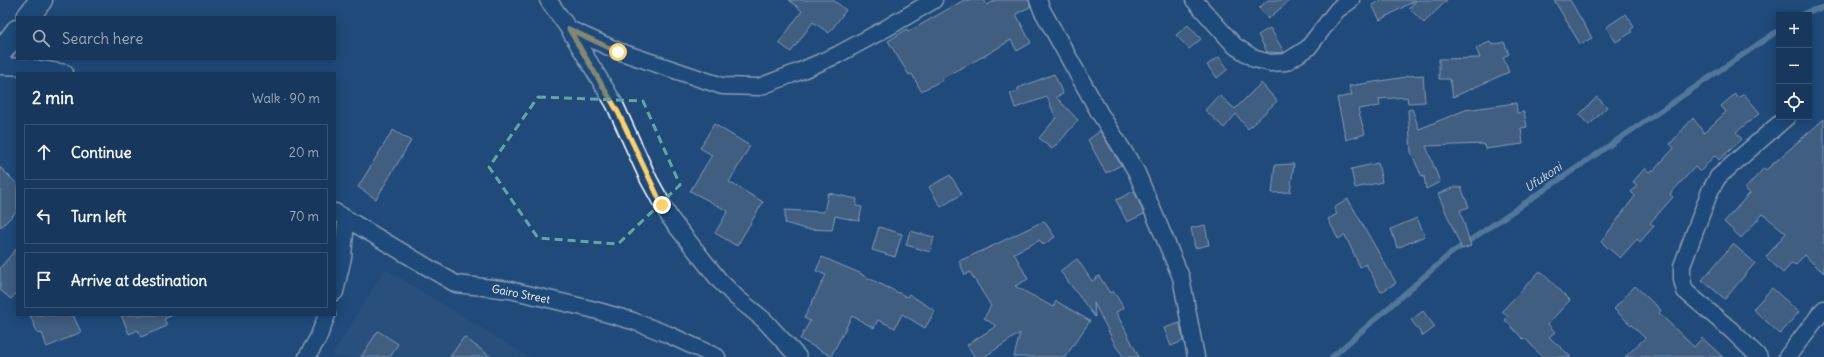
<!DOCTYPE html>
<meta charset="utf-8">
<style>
:root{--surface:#17385c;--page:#203f62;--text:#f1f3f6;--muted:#9eacbb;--line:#365272}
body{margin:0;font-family:Delius,sans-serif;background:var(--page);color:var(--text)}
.controls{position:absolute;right:12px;top:12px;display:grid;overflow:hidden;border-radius:0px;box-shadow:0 2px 10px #0003}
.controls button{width:36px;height:36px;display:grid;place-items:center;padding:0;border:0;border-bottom:1px solid var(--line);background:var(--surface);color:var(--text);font:20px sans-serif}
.stop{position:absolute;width:12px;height:12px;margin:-9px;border:3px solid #ffd166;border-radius:50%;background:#fff}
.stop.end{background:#ffd166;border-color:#fff;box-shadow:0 1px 4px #0008}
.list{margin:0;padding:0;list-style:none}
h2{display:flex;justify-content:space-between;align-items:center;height:52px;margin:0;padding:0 16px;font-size:17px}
h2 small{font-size:13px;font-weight:400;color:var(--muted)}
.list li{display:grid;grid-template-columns:26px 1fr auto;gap:12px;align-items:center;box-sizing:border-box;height:56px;margin:0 8px 8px;padding:0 8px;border:1px solid var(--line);border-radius:0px}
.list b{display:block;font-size:15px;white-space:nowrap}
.list em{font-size:13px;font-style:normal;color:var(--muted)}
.icon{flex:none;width:22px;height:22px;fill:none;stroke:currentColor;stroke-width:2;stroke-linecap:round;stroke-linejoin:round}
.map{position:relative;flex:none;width:1824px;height:357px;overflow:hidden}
.search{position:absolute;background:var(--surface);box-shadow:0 2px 10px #0003;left:16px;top:16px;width:320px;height:44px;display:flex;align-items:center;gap:10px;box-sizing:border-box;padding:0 14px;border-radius:0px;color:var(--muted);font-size:15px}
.panel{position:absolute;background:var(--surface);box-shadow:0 2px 10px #0003;left:16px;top:72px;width:320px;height:244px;border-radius:0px}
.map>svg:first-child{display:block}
.built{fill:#35577e}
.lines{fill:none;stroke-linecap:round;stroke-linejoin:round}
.stream{stroke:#90adc7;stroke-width:5.5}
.building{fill:#687487;stroke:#fff}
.street-casing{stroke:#fff;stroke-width:19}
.secondary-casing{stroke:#fff;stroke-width:25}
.street{stroke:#1f4a7a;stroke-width:16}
.secondary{stroke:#1f4a7a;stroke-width:22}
.route{stroke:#ffd166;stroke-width:5}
.marked{fill:none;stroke:#63a6a1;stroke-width:3;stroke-dasharray:8 5;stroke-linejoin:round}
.labels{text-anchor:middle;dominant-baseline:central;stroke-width:3;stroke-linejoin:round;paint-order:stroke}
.street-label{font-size:11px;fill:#fff;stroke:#1f4a7a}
.water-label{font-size:12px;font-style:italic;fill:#d1dde8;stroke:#1f4a7a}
</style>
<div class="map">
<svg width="1824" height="357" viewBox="0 0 1824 357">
<rect width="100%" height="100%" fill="#1f4a7a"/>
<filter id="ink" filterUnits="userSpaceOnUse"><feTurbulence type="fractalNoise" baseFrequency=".025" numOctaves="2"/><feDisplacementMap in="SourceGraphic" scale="8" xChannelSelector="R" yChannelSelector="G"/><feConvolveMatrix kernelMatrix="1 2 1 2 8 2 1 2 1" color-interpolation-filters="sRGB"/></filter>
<g filter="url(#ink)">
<path class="built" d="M 385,269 L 529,357 L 331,357 Z"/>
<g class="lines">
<path class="stream" d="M 1802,15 L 1807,12 L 1824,7
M 1332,357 L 1450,254 L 1779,30"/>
</g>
<path class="building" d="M 789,0 L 833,0 L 846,10 L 829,33 L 813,22 L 791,52 L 779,43 L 802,11 Z
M 964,0 L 984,0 L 987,5 L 996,0 L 1029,0 L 1030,7 L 1016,14 L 1031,43 L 1017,51 L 1011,40 L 986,55 L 942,78 L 943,80 L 921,91 L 912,74 L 909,75 L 888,41 L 907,29 L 908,32 Z
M 1268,0 L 1290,0 L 1268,19 L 1259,8 Z
M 1381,0 L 1416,0 L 1380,20 L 1372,5 Z
M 1417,0 L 1447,0 L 1424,23 L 1409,8 Z
M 1554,0 L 1570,0 L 1592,38 L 1580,44 Z
M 1626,14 L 1634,27 L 1630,30 L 1632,32 L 1616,42 L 1606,27 Z
M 1188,25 L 1201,39 L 1189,49 L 1176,35 Z
M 1270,28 L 1284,52 L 1283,53 L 1267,52 L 1258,35 Z
M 1490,42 L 1492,45 L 1504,42 L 1509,54 L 1503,57 L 1509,72 L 1453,97 L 1450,79 L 1439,79 L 1439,59 L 1480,58 L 1476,48 Z
M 1219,57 L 1228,69 L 1217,78 L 1207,65 Z
M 1054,74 L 1063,94 L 1056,97 L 1078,120 L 1057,145 L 1056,144 L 1052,149 L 1039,138 L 1056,118 L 1047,97 L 1015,108 L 1010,93 L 1018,91 L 1018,88 Z
M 1423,75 L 1425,102 L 1408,103 L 1407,97 L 1379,99 L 1380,106 L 1358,109 L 1365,134 L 1346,140 L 1337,98 L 1352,95 L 1349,86 L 1406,77 L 1406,76 Z
M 1261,83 L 1277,101 L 1248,129 L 1236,114 L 1224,128 L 1205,110 L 1219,95 L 1235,109 Z
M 1735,94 L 1738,98 L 1744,94 L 1760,113 L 1736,132 L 1742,139 L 1719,160 L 1715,155 L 1700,172 L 1695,167 L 1670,194 L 1673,197 L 1650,223 L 1654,226 L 1640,242 L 1637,239 L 1620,258 L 1601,242 L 1635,196 L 1631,192 L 1637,185 L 1633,182 L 1645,168 L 1649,172 L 1652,170 L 1653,171 L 1674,148 L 1670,144 L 1693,118 L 1704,133 L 1726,112 L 1721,106 Z
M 1597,97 L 1607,107 L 1589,125 L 1579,115 Z
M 1516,103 L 1517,113 L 1524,112 L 1527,127 L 1521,128 L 1523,144 L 1485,149 L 1484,144 L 1426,146 L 1440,182 L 1426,189 L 1424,176 L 1422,177 L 1411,152 L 1408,110 L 1412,109 L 1419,129 L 1465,110 Z
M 1824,119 L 1824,273 L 1804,255 L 1796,265 L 1792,263 L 1783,273 L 1766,257 L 1786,233 L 1763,214 L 1741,238 L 1724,222 L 1750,193 L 1745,189 L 1764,168 L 1766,170 Z
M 714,124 L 750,146 L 729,182 L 763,202 L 737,246 L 715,233 L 728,211 L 690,191 L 712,155 L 700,148 Z
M 393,130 L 411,141 L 376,199 L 358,187 Z
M 1100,131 L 1121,165 L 1106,173 L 1088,140 Z
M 1378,163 L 1382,182 L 1355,188 L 1351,169 Z
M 1294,164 L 1290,192 L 1272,193 L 1275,165 Z
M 0,167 L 17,184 L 17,211 L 0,228 Z
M 950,175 L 962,194 L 941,207 L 929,187 Z
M 1455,187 L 1461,187 L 1469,207 L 1460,210 L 1471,246 L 1462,249 L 1438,194 Z
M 1134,191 L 1144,214 L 1127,222 L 1116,200 Z
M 828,193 L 857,199 L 856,206 L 862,207 L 859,221 L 835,216 L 832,230 L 805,229 L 785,223 L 785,210 L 824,212 Z
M 1348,199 L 1396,283 L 1381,292 L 1366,264 L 1360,267 L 1345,235 L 1338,239 L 1328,219 L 1337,214 L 1334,208 Z
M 1417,218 L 1425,236 L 1397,248 L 1391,229 Z
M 1044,221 L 1055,237 L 1043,245 L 1040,240 L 1014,253 L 1028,279 L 1015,286 L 1053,307 L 1056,301 L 1090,321 L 1065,357 L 1014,357 L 1020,333 L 984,357 L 975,357 L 967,345 L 996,326 L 984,318 L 991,306 L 970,272 L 965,275 L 959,261 L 984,250 Z
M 1205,225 L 1209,245 L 1195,248 L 1191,228 Z
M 879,227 L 902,234 L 895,257 L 872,250 Z
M 910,231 L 934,237 L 930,252 L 906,245 Z
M 1733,244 L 1755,263 L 1725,299 L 1702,280 Z
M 17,248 L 17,292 L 11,299 L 0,290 L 0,268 Z
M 822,257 L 862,274 L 862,275 L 907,297 L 909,294 L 935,311 L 925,328 L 902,314 L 895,328 L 878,320 L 874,328 L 852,316 L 831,356 L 800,339 L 810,321 L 804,318 L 826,275 L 816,271 Z
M 1077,259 L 1092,281 L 1099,276 L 1110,293 L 1113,291 L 1124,308 L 1116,312 L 1139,357 L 1124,357 L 1117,348 L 1094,303 L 1095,317 L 1060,271 Z
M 1540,271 L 1570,300 L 1548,324 L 1555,332 L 1549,337 L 1571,357 L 1542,357 L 1525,338 L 1523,339 L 1505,320 L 1508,317 L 1502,311 Z
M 1635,286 L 1661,310 L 1659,313 L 1694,347 L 1702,338 L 1723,357 L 1625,357 L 1645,338 L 1614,309 Z
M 1772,288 L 1799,312 L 1780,334 L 1753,309 Z
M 1423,311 L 1435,327 L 1423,336 L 1411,320 Z
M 30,315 L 73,315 L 81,332 L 47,347 L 42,333 L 38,334 Z
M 121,315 L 173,315 L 164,319 L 167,326 L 141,337 L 138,330 L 129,334 Z
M 1180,323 L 1183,341 L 1171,346 L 1164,328 Z
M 378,331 L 398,344 L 390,357 L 361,357 Z
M 464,337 L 491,357 L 450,357 Z"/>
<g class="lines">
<g class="street-casing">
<path id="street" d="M 548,0 L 569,29 L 614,103 L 649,180 L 670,218 L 719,280 L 737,298 L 764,320 L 798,357
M 1038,0 L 1042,10 L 1099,112 L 1136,171 L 1181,277 L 1196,357
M 1194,0 L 1235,46 L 1255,59 L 1271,63 L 1286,62 L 1308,48 L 1337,10 L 1351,0
M 569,29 L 618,51 L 722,86 L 759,87 L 798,72 L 837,55 L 885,29 L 934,0
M 0,66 L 26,67 L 65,73
M 335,212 L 456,284 L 510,290 L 591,309 L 633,321 L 667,334 L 717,357
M 335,292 L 343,257 L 346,219
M 307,357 L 318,338 L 327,315
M 1759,357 L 1731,330 L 1685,291 L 1682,280 L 1682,266 L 1710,191 L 1718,177 L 1787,117
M 1787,357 L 1824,309"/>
</g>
<g class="secondary-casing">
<path id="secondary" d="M 28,17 L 41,0
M 0,53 L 17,31"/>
</g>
<use href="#street" class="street"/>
<use href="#secondary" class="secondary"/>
</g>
</g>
<g class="lines" filter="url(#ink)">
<path class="route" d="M 618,52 L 569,29 L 618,112 L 662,205"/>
</g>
<path d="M0 0H1824V357H0ZM 538,97 L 643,101 L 680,185 L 618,244 L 538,238 L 489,167 Z" fill="#1f4a7a" fill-opacity=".55" fill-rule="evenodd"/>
<path class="marked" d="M 538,97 L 643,101 L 680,185 L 618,244 L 538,238 L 489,167 Z"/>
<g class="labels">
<g class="street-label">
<text transform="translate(521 294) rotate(11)">Gairo Street</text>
</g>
<g class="water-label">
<text transform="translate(1543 177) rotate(-34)">Ufukoni</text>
</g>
</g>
</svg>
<div class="controls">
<button>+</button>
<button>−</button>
<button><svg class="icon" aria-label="locate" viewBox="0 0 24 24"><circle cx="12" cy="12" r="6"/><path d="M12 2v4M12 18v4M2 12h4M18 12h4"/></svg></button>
</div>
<div class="stop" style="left:618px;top:52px"></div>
<div class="stop end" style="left:662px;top:205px"></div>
<div class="search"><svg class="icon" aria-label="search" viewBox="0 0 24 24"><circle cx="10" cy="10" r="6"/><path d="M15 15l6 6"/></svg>Search here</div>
<section class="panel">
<h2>2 min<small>Walk · 90 m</small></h2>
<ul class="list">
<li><svg class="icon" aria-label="ahead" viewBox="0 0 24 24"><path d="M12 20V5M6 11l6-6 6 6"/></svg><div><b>Continue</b></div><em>20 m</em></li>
<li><svg class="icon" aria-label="left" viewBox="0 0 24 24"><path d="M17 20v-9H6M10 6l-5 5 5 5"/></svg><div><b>Turn left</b></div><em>70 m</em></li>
<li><svg class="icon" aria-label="arrive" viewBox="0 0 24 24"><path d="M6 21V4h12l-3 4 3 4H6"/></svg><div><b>Arrive at destination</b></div></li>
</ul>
</section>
</div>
